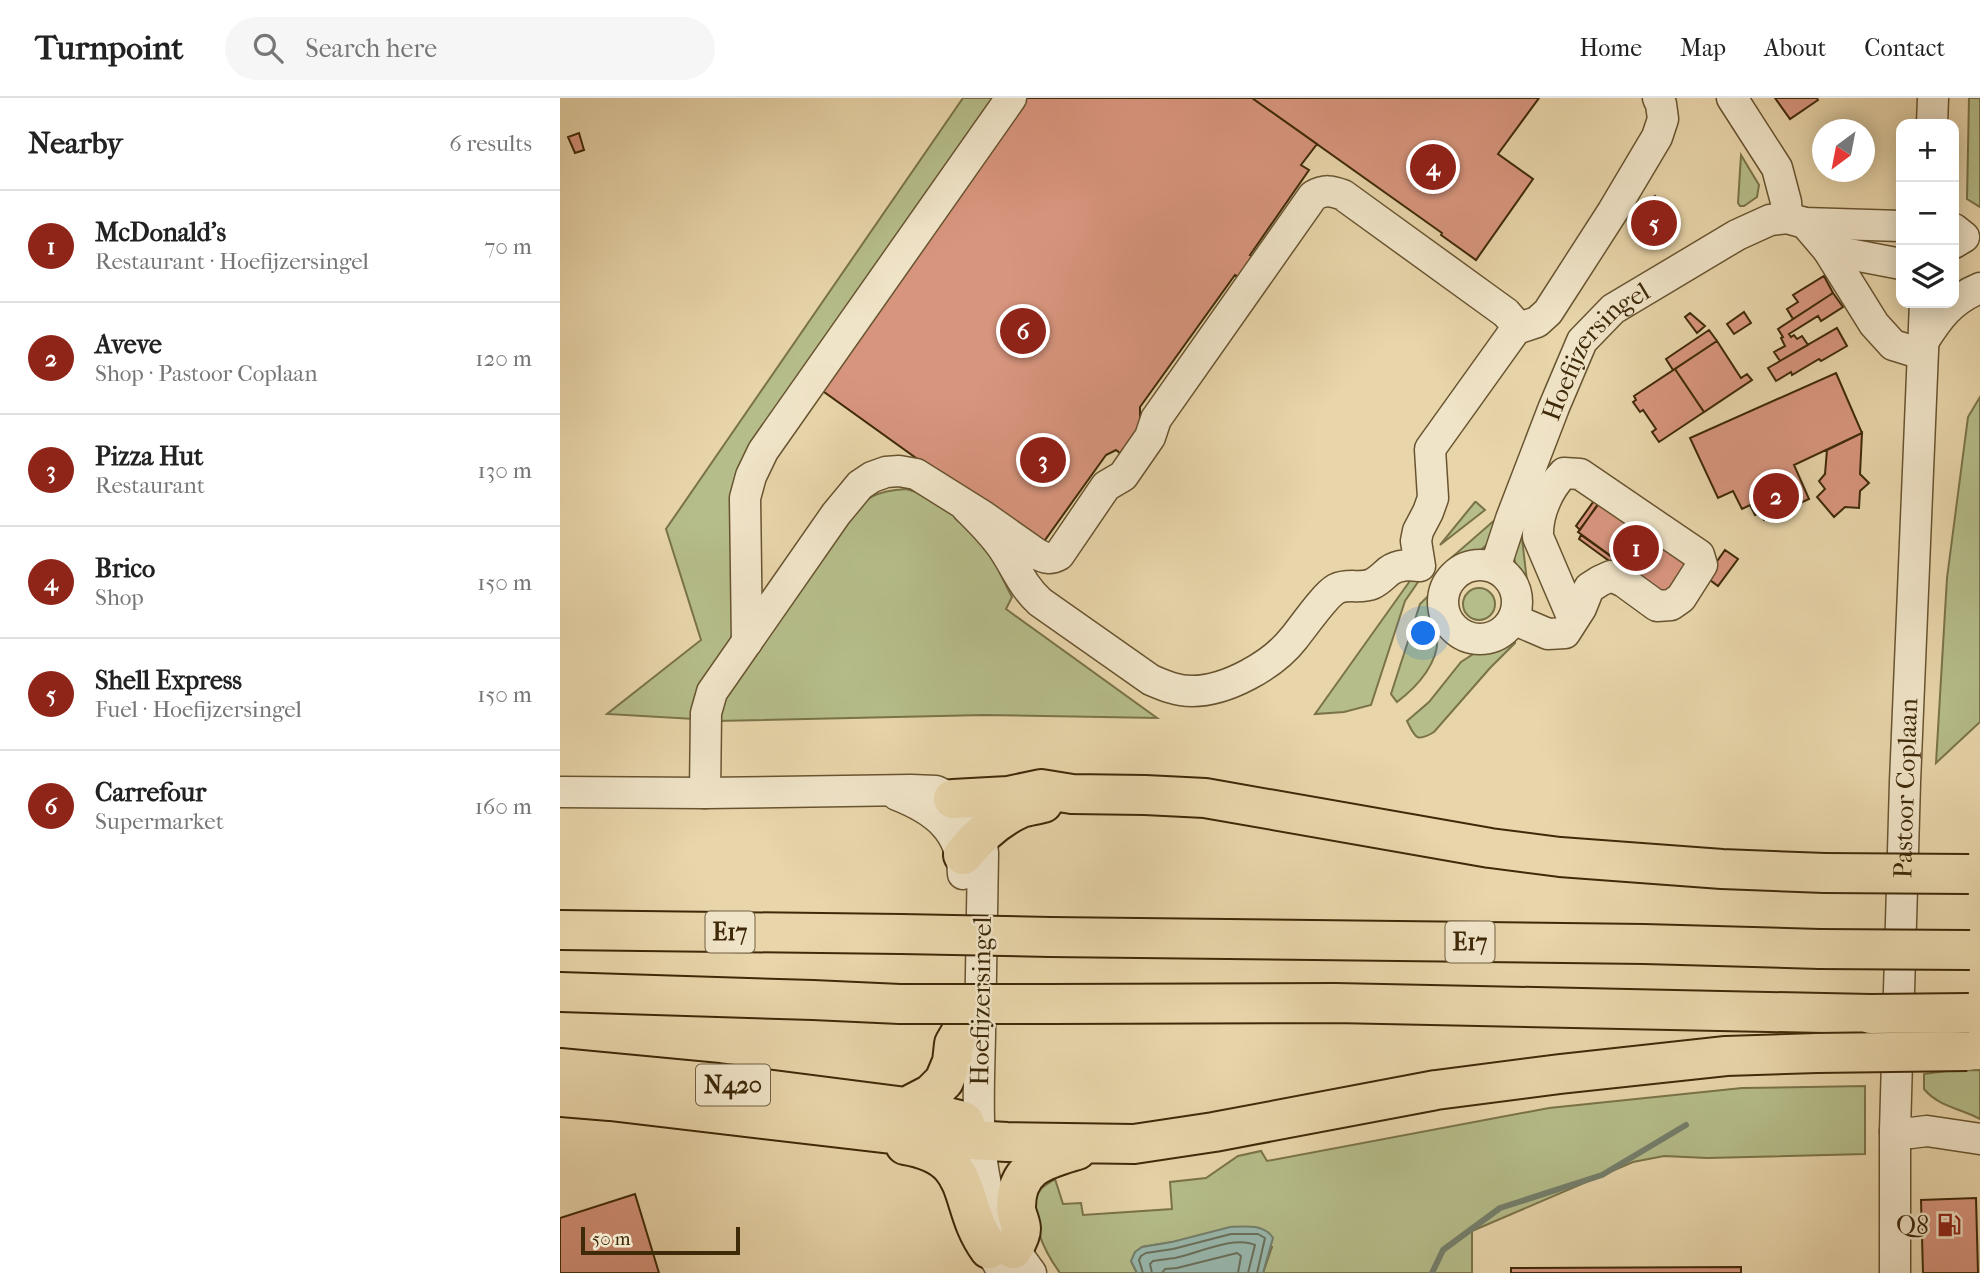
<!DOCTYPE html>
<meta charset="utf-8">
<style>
:root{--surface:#fff;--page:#f6f6f6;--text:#222;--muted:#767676;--line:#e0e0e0;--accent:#8f2418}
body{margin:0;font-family:"IM FELL French Canon",serif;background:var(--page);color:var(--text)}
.controls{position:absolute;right:21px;top:21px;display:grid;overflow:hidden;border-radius:14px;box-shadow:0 4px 18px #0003}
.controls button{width:63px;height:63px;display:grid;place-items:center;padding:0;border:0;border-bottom:2px solid var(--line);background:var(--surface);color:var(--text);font:35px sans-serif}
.compass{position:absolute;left:1252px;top:21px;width:63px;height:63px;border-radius:50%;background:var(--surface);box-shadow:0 4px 18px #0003;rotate:212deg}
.scale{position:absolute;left:21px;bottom:18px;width:159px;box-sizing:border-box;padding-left:7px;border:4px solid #3e2908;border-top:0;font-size:19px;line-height:24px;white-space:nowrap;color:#3e2908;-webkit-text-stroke:5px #f0e4c8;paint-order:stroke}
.you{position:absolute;left:864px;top:536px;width:24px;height:24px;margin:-18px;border:5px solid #fff;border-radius:50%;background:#1a73e8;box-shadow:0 0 0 10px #1a73e833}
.badge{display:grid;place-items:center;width:46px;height:46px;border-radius:50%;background:var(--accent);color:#fff;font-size:23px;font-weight:700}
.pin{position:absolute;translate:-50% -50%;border:4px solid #fff;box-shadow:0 2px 7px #0006}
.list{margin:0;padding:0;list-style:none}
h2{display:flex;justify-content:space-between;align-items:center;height:91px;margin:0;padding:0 28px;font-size:30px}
h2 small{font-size:23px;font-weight:400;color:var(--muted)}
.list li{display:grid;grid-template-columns:46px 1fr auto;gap:21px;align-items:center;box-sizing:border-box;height:112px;padding:0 28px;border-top:2px solid var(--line)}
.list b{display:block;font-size:26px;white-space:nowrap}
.list p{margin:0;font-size:23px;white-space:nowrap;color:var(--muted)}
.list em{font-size:23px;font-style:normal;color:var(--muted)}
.icon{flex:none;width:38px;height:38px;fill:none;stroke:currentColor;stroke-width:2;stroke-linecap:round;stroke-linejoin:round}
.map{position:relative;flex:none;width:1420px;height:1175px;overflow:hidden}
header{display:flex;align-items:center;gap:42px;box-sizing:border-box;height:98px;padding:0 35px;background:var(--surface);border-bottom:2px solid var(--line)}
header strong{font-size:33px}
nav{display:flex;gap:38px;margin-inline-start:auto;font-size:24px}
.search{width:490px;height:63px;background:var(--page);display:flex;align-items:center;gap:18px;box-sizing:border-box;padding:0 24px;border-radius:38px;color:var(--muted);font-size:26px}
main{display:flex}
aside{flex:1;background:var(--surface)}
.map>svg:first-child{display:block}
.green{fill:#b5bd8a;stroke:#7a7349;stroke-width:2}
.water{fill:#98b8ae;stroke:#747f6c;stroke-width:2}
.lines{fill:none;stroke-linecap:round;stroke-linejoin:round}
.shore{stroke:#6b705b;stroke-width:2}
.stream{stroke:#747f6c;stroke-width:6}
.building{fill:#d8957e;stroke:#3e2908;stroke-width:2}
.minor-casing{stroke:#685430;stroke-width:33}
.highway-casing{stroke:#3e2908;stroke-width:42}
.minor{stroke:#f0e4c8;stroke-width:30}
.highway{stroke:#e8d5aa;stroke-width:38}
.highway-bridge-casing{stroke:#3e2908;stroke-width:42;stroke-linecap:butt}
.highway-bridge{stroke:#e8d5aa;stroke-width:38}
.labels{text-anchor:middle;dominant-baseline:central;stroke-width:5;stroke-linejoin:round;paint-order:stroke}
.shield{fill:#f0e4c8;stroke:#736142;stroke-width:2}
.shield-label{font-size:24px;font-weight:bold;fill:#3e2908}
.street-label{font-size:26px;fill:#3e2908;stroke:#f0e4c8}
.poi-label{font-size:26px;fill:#3e2908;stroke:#f0e4c8;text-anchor:end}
</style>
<header>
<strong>Turnpoint</strong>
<div class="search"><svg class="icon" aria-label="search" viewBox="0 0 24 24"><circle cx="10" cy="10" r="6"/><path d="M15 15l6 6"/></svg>Search here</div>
<nav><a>Home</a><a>Map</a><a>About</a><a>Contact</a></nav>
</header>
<main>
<aside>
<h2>Nearby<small>6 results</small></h2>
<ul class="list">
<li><span class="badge">1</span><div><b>McDonald's</b><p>Restaurant · Hoefijzersingel</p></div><em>70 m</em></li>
<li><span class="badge">2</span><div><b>Aveve</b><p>Shop · Pastoor Coplaan</p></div><em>120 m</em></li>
<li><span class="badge">3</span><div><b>Pizza Hut</b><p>Restaurant</p></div><em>130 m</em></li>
<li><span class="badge">4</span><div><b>Brico</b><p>Shop</p></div><em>150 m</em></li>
<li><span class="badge">5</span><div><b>Shell Express</b><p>Fuel · Hoefijzersingel</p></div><em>150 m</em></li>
<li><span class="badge">6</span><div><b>Carrefour</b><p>Supermarket</p></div><em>160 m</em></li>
</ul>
</aside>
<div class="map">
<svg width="1420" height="1175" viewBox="0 0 1420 1175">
<rect width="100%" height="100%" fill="#e8d5aa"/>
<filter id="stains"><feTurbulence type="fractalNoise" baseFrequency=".00286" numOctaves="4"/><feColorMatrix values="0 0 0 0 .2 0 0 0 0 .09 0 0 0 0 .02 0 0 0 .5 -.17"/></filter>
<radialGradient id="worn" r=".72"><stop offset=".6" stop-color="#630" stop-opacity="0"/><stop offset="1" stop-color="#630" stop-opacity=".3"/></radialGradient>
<path class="green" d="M 403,0 L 439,0 L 194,348 L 172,524 L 172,541 L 134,621 L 47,616 L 141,542 L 106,431 Z
M 1409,0 L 1420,0 L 1420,109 L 1407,101 Z
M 1181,57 L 1199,87 L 1197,99 L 1184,108 L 1180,108 L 1178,105 Z
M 1420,299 L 1420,624 L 1376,665 L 1387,480 L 1408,319 Z
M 346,391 C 375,398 408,420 425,446 C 435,463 443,482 452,499 L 446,511 L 597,620 L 424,617 L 156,623 L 157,608 L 282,424 C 306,401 312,393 346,391 Z
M 916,404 L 925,412 L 880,447 L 915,404 Z
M 937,420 C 936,426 935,432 933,437 C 926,453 906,463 890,461 Z
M 961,432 L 969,500 L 959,479 L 953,456 Z
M 852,480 L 858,484 L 845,503 L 811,607 L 784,614 L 755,616 Z
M903 506a16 16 0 1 1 32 0a16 16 0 1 1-32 0Z
M 868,498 C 870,511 875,523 877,536 C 881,563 857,589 837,604 L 831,596 L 860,506 Z
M 955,542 L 955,545 L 930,570 L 874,634 C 856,645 855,639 847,623 L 869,604 L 901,564 L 915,555 L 934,552 Z
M 1420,972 L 1420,1021 C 1400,1010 1379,1009 1364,991 L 1364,976 L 1386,973 Z
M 1305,988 L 1305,1056 L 1147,1060 L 1104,1058 L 1073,1064 L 912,1133 L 912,1175 L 703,1175 L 712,1149 L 612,1144 L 582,1149 L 571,1163 L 577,1175 L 500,1175 C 486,1156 463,1113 481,1091 C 485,1087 491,1084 495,1081 L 503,1106 L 521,1105 L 523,1117 L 612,1111 L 610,1084 L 646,1080 L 678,1058 L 701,1053 L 707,1063 L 989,1010 L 1182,990 Z"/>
<path class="water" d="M 670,1129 C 686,1128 704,1126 713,1140 L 703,1175 L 577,1175 L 571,1163 L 575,1154 L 582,1149 L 612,1144 Z"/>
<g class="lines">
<path class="shore" d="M 583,1175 L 579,1162 L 581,1158 L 586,1155 L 613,1151 L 671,1136 L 698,1136 L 705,1140 L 697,1175
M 592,1175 L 590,1166 L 593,1163 C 600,1162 607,1161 615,1160 C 637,1156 674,1137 695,1147 L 688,1175
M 602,1175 L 605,1171 L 617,1170 L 677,1155 L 681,1158 L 678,1175"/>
<path class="stream" d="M 872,1175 L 883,1152 L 940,1110 L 1042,1077 L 1126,1027"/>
</g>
<path class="building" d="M 457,0 L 692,0 L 757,46 L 741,67 L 749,72 L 690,157 L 694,159 L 679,180 L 675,177 L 580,309 L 580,320 L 585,323 L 561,356 L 556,352 L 546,357 L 480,449 L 253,286 Z
M 692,0 L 979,0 L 938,56 L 973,81 L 916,162 L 881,137 L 882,135 Z
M 1215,0 L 1257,0 L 1258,2 L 1230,21 Z
M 19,35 L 24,52 L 15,55 L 8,39 Z
M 1095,98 L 1117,135 L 1092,150 L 1070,112 Z
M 1264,178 L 1273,195 L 1233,221 L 1227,211 L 1238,204 L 1233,197 Z
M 1273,195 L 1283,209 L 1261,223 L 1258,218 L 1229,236 L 1231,239 L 1234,237 L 1237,241 L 1242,238 L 1248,247 L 1220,263 L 1214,254 L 1225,248 L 1221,240 L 1223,239 L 1218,231 Z
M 1184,214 L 1191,225 L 1174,236 L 1167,226 Z
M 1130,215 L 1145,228 L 1137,235 L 1125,219 Z
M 1277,230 L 1287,248 L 1261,263 L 1259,261 L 1232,277 L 1231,274 L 1216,283 L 1208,270 Z
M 1149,232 L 1157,243 L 1113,272 L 1106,261 Z
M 1157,243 L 1181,280 L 1187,276 L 1192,282 L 1144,314 L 1115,271 Z
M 1115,271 L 1144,314 L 1099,344 L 1092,334 L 1096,331 L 1083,312 L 1080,314 L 1073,304 L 1076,302 L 1074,298 Z
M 1276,275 L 1302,335 L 1234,367 L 1249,401 L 1204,422 L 1201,415 L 1195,417 L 1190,407 L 1182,411 L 1173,393 L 1158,400 L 1130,340 Z
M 1302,335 L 1300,376 L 1309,385 L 1300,393 L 1299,410 L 1285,409 L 1274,419 L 1257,399 L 1265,391 L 1259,383 L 1265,376 L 1267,352 Z
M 1036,400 L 1040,403 L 1020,432 L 1016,428 Z
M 1043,400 L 1134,466 L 1109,500 L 1018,434 Z
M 1021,437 L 1106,498 L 1103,502 L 1019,441 Z
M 1165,452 L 1178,461 L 1158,488 L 1146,479 Z
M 75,1096 L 99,1175 L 0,1175 L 0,1120 Z
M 1416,1100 L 1418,1175 L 1363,1175 L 1361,1102 Z
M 1181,1169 L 1181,1175 L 951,1175 L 951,1170 Z"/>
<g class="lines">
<g class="minor-casing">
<g id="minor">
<path d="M 1172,0 L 1217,70 L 1226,104 L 1227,120"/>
<path d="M 1372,26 L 1373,0"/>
<path d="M 1245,125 L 1268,152 L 1314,226 L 1333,247 L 1362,256"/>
<path d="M 1394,131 L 1404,139 L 1394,145"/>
<path d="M 1268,152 L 1341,166"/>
<path d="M 956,231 L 977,224 L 988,214 L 1053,113 L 1097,39 L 1103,21 L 1101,6 L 1098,0"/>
<path d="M 1363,244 C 1379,219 1391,202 1420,190"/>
<circle cx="920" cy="504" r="37"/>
<path id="s1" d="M 935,470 L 951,421 L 994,309 L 1022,243 L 1053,211 L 1177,137 L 1210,122 L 1227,120 L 1245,125 L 1341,128"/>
<path d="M 953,521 L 988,536 L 1005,535 L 1021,510 L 1029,490 L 1040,483 L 1051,478 L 1064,484 L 1097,508 L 1111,507 L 1121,500 L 1142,467 L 1139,457 L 1020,376 L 1004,375 C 988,391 977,416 978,439 L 1013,521"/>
<path d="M 187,544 L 185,400 L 191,378 L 203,353 L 451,0"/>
<path d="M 0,694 L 145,695 L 351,692 L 376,693 L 393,701 L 405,710 L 421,737 L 423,755 C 422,815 421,876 420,936 C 419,991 414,1059 433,1111 C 442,1134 456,1155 471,1175"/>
<path d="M 145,695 L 146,615 L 152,594 L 276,416 L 300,387 L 312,379 L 326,374 L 339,373 L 356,376 L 423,418 L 477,456 C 485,460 490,462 499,457 L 546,388 L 563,378 L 590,339 L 596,321 L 753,98 C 765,91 772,93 783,97 L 946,215 L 952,222 L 956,231 L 870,351 L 873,400 L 868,414 L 858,433 L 856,443 L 860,468 C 849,467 839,466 829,473 C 824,477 819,483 812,486 C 800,491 788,485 776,491 C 765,497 743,529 734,540 C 713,567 667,593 632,593 C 617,593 605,588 591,582 L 480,504 C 463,488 458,474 446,455 C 435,437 420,423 406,409"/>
<path d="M 337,697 C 375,712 402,732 403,776"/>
<path d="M 1335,1033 L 1351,1035 L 1367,1033 L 1420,1041"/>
<path d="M 423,1131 L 429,1151 L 444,1175"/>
<path id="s2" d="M 1335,1175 L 1335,1033 L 1345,684 L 1365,205"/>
</g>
</g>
<g class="highway-casing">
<path id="highway" d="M 393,701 L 448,698 L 481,691 L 512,696 L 585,697 L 645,700 L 930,750 L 1000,759 L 1162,771 L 1265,775
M 403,757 C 418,739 438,720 461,710 C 467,708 476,707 483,705
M 0,832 L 341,836
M 490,839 L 1084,846 L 1260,851
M 0,894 L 253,902 L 340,906
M 489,906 L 775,905 L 1311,916
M 0,970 L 158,985 L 346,1009 L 403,1023 L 405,1025
M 0,999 L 50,1003 L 357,1039 L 447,1044 L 574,1046 L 654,1034 L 876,992 L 1000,976 L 1166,958 L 1257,955
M 346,1009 L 371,996 L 384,983 L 392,964 L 394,946 L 404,929
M 345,1047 C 418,1059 396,1106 429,1151
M 453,1151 C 456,1146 461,1137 461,1131 C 461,1124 456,1117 456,1109 C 456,1068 484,1062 517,1052"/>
</g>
<use href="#minor" class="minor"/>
<use href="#highway" class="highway"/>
<g class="highway-bridge-casing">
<path id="highway-bridge" d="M 1265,775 L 1409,776
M 341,836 L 490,839
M 1260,851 L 1410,852
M 340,906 L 489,906
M 1311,916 L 1409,915
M 1257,955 L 1407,953"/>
</g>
<use href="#highway-bridge" class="highway-bridge"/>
</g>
<defs>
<g id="fuel-bare" transform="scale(1.89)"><path d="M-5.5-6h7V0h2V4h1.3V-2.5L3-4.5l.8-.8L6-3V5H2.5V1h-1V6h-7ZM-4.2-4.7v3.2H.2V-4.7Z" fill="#8f2418" stroke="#f0e4c8" stroke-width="2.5" paint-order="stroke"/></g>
</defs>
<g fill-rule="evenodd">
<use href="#fuel-bare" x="1389" y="1127"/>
</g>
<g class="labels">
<g class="shield">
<rect x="145.5" y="813.5" width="49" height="41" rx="5"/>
<rect x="885.5" y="823.5" width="49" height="41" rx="5"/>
<rect x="136" y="966.5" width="74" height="41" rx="5"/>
</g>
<g class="shield-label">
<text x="170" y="834">E17</text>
<text x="910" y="844">E17</text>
<text x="173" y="987">N420</text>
</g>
<g class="street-label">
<text stroke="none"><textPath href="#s1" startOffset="243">Hoefijzersingel</textPath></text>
<text stroke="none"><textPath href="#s2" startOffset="485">Pastoor Coplaan</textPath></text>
<text transform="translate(421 903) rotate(-89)">Hoefijzersingel</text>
</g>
<g class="poi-label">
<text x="1369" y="1127">Q8</text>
</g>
</g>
<rect width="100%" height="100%" filter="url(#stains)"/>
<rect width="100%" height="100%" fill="url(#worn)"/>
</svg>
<div class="controls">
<button>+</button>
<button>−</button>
<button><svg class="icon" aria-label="layers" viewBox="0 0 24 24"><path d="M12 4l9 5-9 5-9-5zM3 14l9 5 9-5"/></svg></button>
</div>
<svg class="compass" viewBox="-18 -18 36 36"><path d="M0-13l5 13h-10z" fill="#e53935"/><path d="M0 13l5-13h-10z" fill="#767676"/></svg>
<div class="scale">50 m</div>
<div class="you"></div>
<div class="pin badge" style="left:1076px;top:450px">1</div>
<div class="pin badge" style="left:1216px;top:398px">2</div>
<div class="pin badge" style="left:483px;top:362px">3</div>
<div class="pin badge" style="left:873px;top:69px">4</div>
<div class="pin badge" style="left:1094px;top:125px">5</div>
<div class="pin badge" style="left:463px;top:233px">6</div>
</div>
</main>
